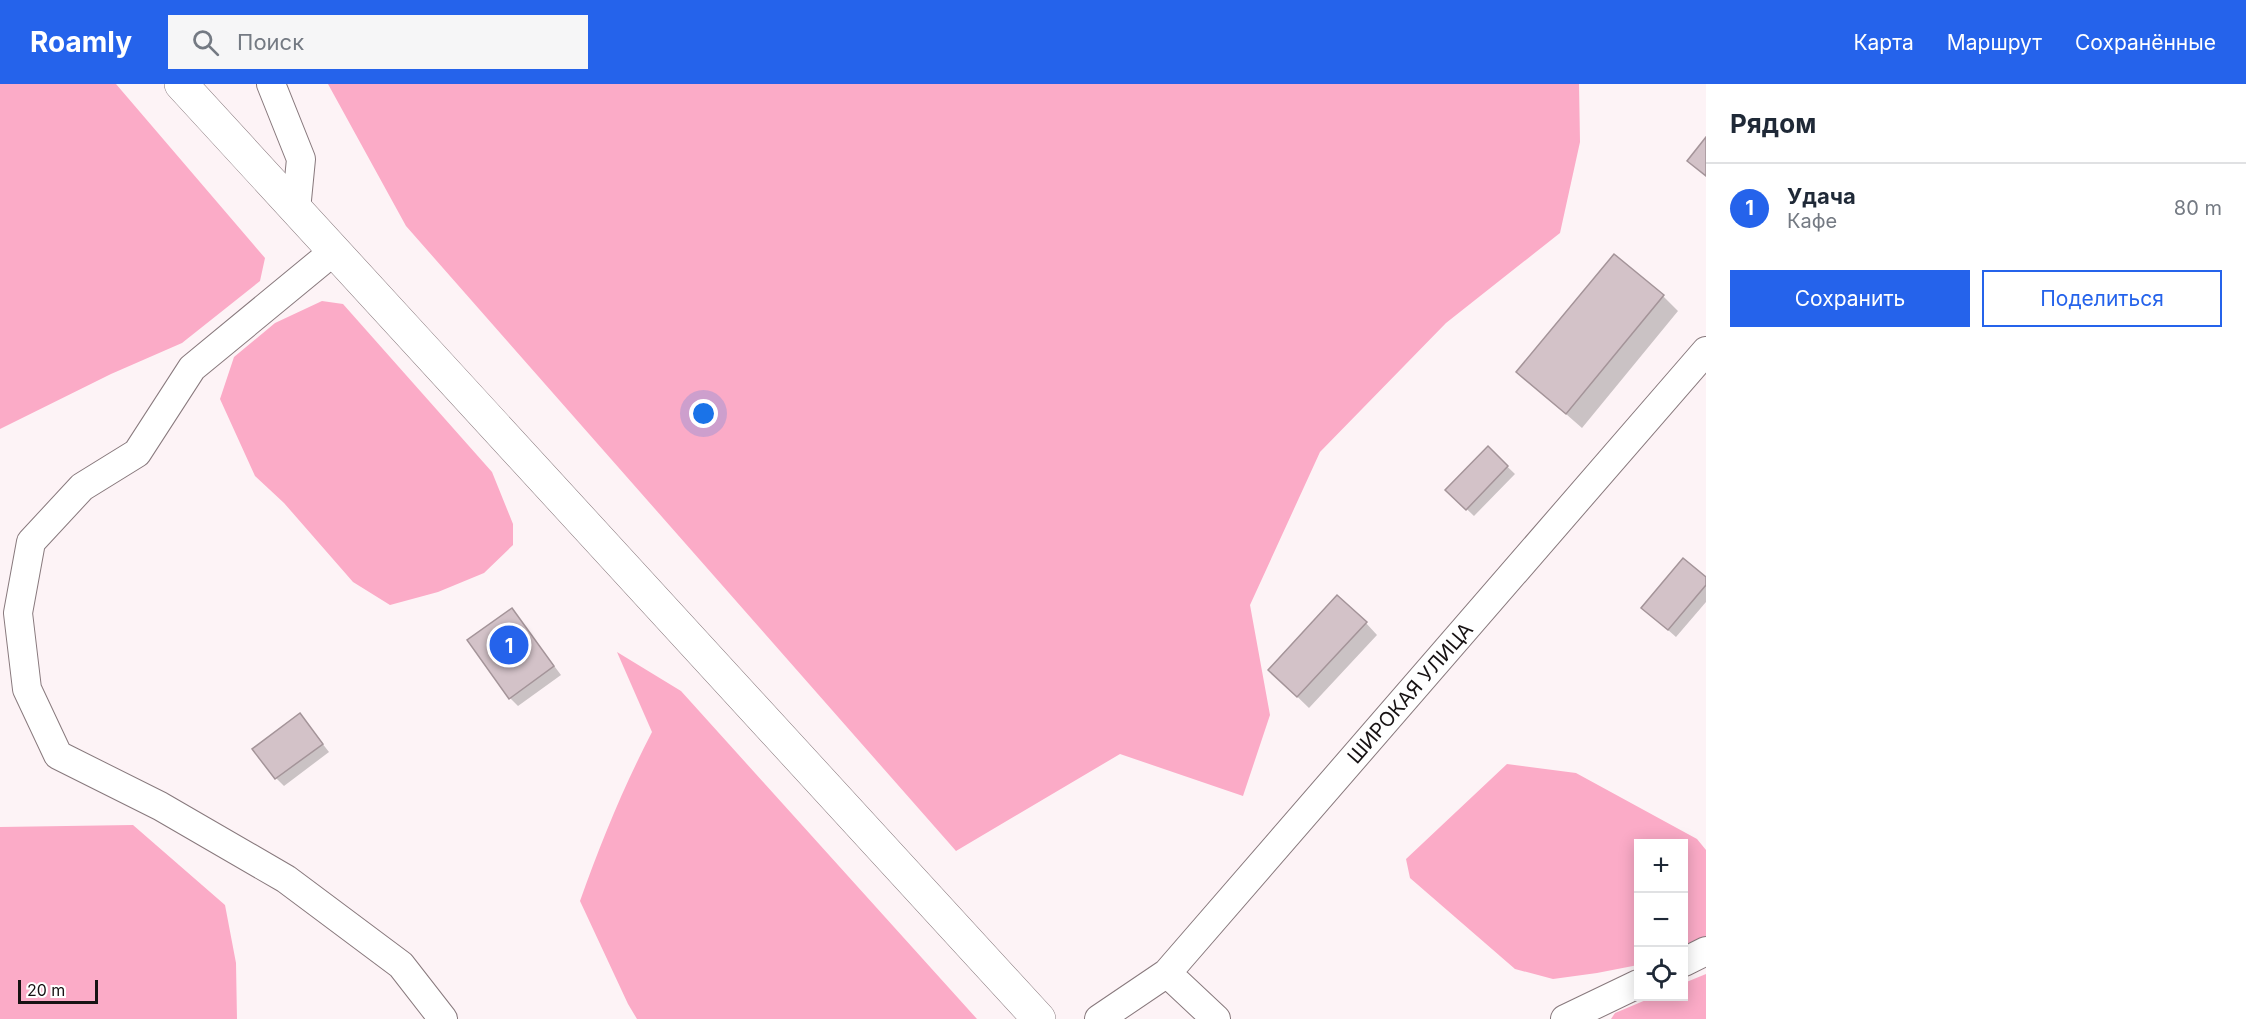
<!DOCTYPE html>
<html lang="ru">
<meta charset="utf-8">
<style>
:root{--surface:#fff;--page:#f6f6f7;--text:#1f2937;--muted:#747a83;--line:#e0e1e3;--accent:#2563eb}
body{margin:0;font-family:Inter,sans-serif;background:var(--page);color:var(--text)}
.controls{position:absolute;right:18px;bottom:18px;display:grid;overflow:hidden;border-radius:0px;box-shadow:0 3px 15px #0003}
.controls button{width:54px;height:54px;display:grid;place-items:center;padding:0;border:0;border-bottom:2px solid var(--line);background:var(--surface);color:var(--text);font:30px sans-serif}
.scale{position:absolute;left:18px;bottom:15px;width:80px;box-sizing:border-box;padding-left:6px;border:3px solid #171213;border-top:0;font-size:16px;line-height:21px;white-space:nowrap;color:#171213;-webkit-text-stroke:4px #fff;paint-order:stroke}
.you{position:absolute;left:704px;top:330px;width:21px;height:21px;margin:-15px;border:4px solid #fff;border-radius:50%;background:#1a73e8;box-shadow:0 0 0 9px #1a73e833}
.badge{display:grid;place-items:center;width:39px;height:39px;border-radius:50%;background:var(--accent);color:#fff;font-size:20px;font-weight:700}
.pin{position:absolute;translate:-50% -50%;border:3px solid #fff;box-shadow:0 2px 6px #0006}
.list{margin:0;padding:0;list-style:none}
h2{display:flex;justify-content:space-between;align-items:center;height:78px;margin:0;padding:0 24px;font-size:26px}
h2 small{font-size:20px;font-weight:400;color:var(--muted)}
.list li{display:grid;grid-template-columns:39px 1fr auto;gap:18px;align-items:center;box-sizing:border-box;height:90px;padding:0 24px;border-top:2px solid var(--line)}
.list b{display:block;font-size:22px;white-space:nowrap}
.list p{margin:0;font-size:20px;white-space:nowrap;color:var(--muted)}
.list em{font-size:20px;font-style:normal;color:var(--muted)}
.actions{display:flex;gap:12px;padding:18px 24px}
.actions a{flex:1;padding:14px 0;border:2px solid var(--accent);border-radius:0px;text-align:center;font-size:21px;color:var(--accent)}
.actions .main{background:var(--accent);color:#fff}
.icon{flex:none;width:33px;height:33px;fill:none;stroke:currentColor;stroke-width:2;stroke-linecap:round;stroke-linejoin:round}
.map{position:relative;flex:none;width:1706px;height:935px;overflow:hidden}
header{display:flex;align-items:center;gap:36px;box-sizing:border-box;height:84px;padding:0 30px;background:var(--accent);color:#fff}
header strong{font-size:28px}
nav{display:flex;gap:33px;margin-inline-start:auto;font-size:21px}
.search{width:420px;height:54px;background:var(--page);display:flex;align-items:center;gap:15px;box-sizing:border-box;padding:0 21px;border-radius:0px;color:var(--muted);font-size:22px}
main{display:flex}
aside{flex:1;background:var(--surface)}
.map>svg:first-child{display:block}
.forest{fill:#fbabc7}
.shadow{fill:#0003}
.building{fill:#d3c2c8;stroke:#a49499;stroke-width:1.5}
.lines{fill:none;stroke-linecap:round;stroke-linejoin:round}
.minor-casing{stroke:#88797d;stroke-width:30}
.major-casing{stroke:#88797d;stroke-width:34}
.minor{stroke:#fff;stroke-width:28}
.major{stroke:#fff;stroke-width:33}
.labels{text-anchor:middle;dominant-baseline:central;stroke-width:6;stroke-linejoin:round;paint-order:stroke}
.street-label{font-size:20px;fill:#171213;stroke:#fff}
</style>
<header>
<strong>Roamly</strong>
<div class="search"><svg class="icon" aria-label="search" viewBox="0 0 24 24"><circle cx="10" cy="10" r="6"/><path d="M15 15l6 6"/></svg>Поиск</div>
<nav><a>Карта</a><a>Маршрут</a><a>Сохранённые</a></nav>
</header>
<main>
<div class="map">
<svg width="1706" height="935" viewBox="0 0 1706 935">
<rect width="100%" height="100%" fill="#fdf3f6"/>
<path class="forest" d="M 0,0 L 116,0 L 265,174 L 260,197 L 182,259 L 111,290 L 0,345 Z
M 328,0 L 1579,0 L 1580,58 L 1560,149 L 1446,239 L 1320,368 L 1250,521 L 1270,631 L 1243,712 L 1120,670 L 956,767 L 406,142 Z
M 322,217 L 343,220 L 492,388 L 513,440 L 513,461 L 484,489 L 438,508 L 390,521 L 353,498 L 284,419 L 255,392 L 220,315 L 234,273 L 275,239 Z
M 617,568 L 681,607 L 977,935 L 637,935 L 628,920 L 580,817 C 601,758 623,704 652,648 Z
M 1507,680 L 1576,689 L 1697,755 L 1706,766 L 1706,858 L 1684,865 L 1684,760 L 1638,760 L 1638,881 L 1597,889 L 1553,895 L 1515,885 L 1410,794 L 1406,775 Z
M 133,741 L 225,821 L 236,879 L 237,935 L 0,935 L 0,743 Z
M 1706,890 L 1706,935 L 1611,935 L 1615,929 L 1653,913 L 1684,912 L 1684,899 Z"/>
<path class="shadow" d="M 1663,212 L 1678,227 L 1582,344 L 1518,288 Z
M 1488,364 L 1515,390 L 1474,432 L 1447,406 Z
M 1706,495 L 1706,518 L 1676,553 L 1651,531 Z
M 512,526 L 561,591 L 518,622 L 510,614 Z
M 1366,539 L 1377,551 L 1309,624 L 1281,597 Z
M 300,631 L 329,668 L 284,702 L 276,694 Z"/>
<path class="building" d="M 1706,53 L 1706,92 L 1687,77 Z
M 1614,170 L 1664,211 L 1566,330 L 1516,288 Z
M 1488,362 L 1508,382 L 1466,426 L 1445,406 Z
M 1683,474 L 1706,493 L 1706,501 L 1668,546 L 1641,524 Z
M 1337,511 L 1367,538 L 1297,613 L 1268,586 Z
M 512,524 L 554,582 L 509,615 L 467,556 Z
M 300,629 L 323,660 L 275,695 L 252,665 Z"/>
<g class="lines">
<g class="minor-casing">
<path id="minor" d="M 271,0 L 301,75 L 296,126
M 334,167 L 192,284 L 137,369 L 82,403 L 31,458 L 18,529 L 27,605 L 58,671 L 160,722 L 286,795 L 401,881 L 443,935
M 1684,878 L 1706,867
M 1167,889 L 1216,935
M 1099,935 L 1167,889 L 1706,267
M 1565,935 L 1638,900"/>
</g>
<g class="major-casing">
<path id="major" d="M 181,0 L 1039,935"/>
</g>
<use href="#minor" class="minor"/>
<use href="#major" class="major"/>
</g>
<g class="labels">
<g class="street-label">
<text transform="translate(1410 609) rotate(-49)">ШИРОКАЯ УЛИЦА</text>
</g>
</g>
</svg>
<div class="controls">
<button>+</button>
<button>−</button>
<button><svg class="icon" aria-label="locate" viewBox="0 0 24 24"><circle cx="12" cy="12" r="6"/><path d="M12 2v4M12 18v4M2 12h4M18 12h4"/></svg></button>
</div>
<div class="scale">20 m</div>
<div class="you"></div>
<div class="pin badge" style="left:509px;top:561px">1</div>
</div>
<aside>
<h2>Рядом<small></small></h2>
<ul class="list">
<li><span class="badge">1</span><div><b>Удача</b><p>Кафе</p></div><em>80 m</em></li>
</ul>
<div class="actions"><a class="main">Сохранить</a><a>Поделиться</a></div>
</aside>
</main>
